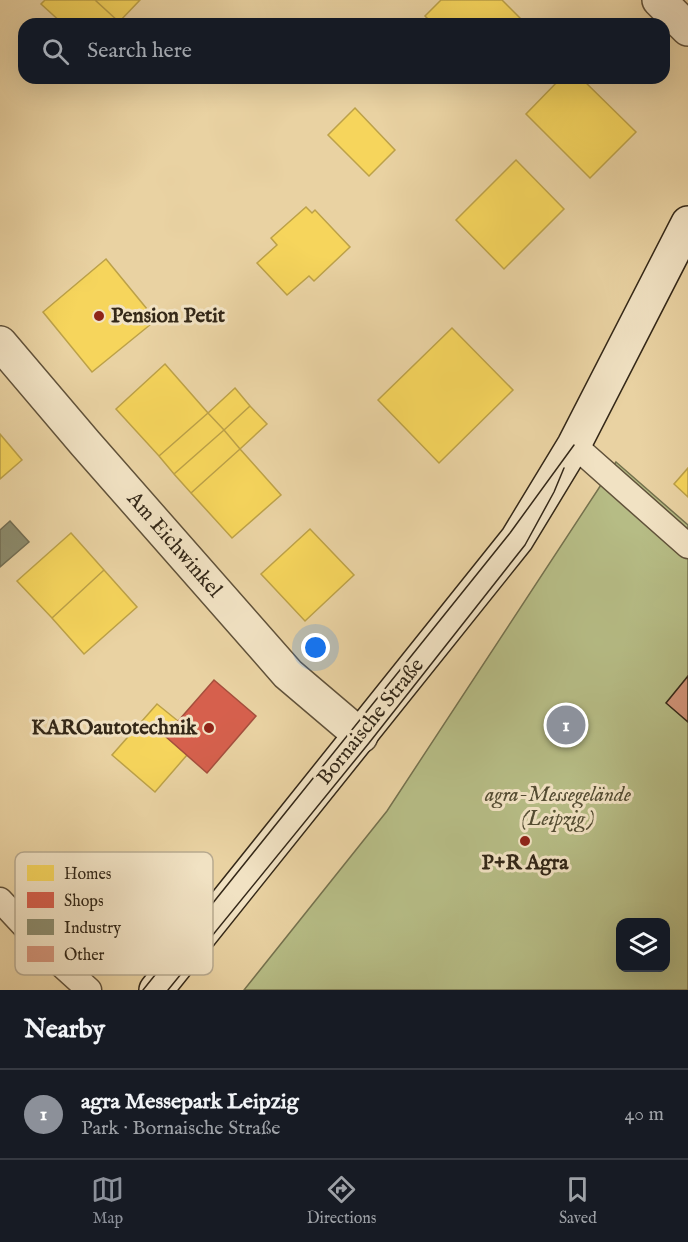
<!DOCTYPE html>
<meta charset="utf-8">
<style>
:root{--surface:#171b24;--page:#242831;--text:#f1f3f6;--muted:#9ea1a6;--line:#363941;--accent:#8c9099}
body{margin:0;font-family:"IM FELL English",serif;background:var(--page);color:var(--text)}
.controls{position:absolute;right:18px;bottom:18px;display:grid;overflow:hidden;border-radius:12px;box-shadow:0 6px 24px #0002}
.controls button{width:54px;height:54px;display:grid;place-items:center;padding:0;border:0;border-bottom:2px solid var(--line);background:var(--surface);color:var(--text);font:30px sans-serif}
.you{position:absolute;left:316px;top:648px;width:21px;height:21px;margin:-15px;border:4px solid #fff;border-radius:50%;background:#1a73e8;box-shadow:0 0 0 9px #1a73e833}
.badge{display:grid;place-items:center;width:39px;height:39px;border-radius:50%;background:var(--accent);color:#fff;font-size:20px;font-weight:700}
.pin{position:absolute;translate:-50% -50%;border:3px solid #fff;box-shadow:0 2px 6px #0006}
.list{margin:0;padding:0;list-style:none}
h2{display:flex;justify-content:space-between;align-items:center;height:78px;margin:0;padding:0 24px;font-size:26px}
h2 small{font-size:20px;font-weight:400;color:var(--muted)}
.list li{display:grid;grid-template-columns:39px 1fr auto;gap:18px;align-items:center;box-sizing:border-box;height:90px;padding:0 24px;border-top:2px solid var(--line)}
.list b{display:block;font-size:22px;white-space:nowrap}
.list p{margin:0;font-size:20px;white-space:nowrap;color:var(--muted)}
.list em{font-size:20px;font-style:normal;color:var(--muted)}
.icon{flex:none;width:33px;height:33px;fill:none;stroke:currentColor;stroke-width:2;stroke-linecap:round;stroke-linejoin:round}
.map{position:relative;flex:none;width:688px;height:990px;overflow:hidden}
.search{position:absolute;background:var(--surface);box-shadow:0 6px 24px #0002;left:18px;right:18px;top:18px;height:66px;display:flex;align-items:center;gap:15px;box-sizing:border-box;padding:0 21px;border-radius:18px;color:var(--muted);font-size:22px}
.sheet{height:168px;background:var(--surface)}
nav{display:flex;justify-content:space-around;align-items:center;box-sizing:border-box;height:84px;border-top:2px solid var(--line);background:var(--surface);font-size:16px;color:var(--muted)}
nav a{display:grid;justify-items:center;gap:3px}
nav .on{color:var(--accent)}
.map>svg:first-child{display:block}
.green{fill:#b6bc85;stroke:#75724e;stroke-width:1.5;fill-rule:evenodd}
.homes{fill:#f6d55c;stroke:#bca148;stroke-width:1.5}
.shops{fill:#d6604d;stroke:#a54f3d;stroke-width:1.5}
.industry{fill:#8c8c6e;stroke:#726e54;stroke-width:1.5}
.building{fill:#d3957a;stroke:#342818;stroke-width:1.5}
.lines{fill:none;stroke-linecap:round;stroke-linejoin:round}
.service-casing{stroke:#61523a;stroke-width:27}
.minor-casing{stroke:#61523a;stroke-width:36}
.secondary-casing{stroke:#342818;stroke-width:36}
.service{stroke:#f1e2c3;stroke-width:24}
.minor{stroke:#f1e2c3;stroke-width:33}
.secondary{stroke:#f1e2c3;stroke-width:33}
.tram{stroke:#342818;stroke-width:1.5}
.poi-dot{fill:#8f2418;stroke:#f1e2c3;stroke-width:2}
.labels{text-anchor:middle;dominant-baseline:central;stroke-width:6;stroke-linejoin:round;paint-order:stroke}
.poi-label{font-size:21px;font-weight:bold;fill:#342818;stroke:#f1e2c3;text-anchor:start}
.street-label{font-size:21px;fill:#342818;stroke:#f1e2c3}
.park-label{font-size:21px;font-style:italic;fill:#544d33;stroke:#f1e2c3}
.key{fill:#f1e2c3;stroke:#b8aa90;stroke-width:1.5}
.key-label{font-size:16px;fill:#342818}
</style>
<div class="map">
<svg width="688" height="990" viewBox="0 0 688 990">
<rect width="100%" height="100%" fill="#e9d2a2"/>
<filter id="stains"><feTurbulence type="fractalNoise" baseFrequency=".00333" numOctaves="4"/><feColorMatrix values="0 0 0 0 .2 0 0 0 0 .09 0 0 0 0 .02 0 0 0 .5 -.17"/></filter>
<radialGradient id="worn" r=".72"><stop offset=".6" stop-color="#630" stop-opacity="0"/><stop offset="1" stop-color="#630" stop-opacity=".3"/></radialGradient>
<path class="green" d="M 616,462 L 688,525 L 688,990 L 244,990 L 387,811 ZM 620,922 L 666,922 L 666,968 L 620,968 Z"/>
<path class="homes" d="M 45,0 L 95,0 L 119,22 L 117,24 L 63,24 L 41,4 Z
M 95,0 L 140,0 L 119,22 Z
M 441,0 L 502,0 L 526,24 L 433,24 L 425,16 Z
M 561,78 L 581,78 L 636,132 L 590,178 L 526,114 Z
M 355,108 L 395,150 L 369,176 L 328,135 Z
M 516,160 L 564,209 L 504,269 L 456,220 Z
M 306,207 L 312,213 L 315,210 L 350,247 L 314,281 L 309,276 L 287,295 L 257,263 L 277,245 L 271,238 Z
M 106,259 L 156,320 L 92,372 L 43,312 Z
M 452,328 L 513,390 L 439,463 L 378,400 Z
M 165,364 L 208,413 L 159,456 L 116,409 Z
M 235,388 L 250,406 L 224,430 L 208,413 Z
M 250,406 L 267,424 L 240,449 L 224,430 Z
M 208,413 L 224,430 L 174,474 L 159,456 Z
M 224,430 L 240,449 L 191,493 L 174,474 Z
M 0,434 L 22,460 L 0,479 Z
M 240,449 L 281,495 L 232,538 L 191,493 Z
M 688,468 L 688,497 L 674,484 Z
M 310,529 L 354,575 L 305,621 L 261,574 Z
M 71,533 L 104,570 L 52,618 L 17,581 Z
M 104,570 L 137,607 L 84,654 L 52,618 Z
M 157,704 L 178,721 L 165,736 L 187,755 L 155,792 L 112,755 Z"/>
<path class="shops" d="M 214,680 L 256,716 L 207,773 L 165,736 Z"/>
<path class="industry" d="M 10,521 L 29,542 L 0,567 L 0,530 Z"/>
<path class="building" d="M 688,676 L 688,722 L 666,703 Z"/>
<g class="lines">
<g class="service-casing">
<path id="service" d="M 574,445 L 688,546
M 0,900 L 56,960 L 89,990"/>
</g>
<g class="minor-casing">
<path id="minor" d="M 659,0 L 688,29
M 0,343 L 85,443 L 288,674 L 361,736"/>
</g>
<g class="secondary-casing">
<path id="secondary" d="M 156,990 L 517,539 L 574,445 L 688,223"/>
</g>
<use href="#service" class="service"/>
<use href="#minor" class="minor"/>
<use href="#secondary" class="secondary"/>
<path class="tram" d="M 143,990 L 510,533 L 574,445
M 168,990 L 369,743 L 525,545 L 554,492 L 564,468"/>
</g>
<g class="poi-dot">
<circle cx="99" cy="316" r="6"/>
<circle cx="209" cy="728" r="6"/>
<circle cx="525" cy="841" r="6"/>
</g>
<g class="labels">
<g class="poi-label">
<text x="111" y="316">Pension Petit</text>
<text x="197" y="728" text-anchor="end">KAROautotechnik</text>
<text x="525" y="863" text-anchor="middle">P+R Agra</text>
</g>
<g class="street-label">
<text transform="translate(174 545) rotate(49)">Am Eichwinkel</text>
<text transform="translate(371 722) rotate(-51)">Bornaische Straße</text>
</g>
<g class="park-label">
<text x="558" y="795">agra-Messegelände<tspan x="558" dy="24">(Leipzig)</tspan></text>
</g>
</g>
<rect x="15" y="852" width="198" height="123" rx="9" class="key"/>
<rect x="27" y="865" width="27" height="16" fill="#f6d55c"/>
<rect x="27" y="892" width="27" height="16" fill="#d6604d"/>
<rect x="27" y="919" width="27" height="16" fill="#8c8c6e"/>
<rect x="27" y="946" width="27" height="16" fill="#d3957a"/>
<g class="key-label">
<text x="64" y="879">Homes</text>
<text x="64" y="906">Shops</text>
<text x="64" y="933">Industry</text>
<text x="64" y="960">Other</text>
</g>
<rect width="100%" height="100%" filter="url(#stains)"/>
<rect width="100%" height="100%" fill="url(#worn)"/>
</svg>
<div class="controls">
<button><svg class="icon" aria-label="layers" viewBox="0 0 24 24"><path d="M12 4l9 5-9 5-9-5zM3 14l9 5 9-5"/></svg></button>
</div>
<div class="you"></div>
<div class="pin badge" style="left:566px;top:725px">1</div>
<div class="search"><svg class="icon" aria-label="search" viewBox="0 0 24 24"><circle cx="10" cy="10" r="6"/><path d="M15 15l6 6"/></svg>Search here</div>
</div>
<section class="sheet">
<h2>Nearby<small></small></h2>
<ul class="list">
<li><span class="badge">1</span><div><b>agra Messepark Leipzig</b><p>Park · Bornaische Straße</p></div><em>40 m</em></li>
</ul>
</section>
<nav>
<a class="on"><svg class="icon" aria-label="map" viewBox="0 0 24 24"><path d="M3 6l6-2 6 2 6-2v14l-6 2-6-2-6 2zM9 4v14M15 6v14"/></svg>Map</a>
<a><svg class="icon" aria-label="directions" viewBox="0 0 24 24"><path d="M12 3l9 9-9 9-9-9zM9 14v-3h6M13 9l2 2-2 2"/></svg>Directions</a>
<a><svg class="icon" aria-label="saved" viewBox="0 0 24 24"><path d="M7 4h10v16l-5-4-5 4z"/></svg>Saved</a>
</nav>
